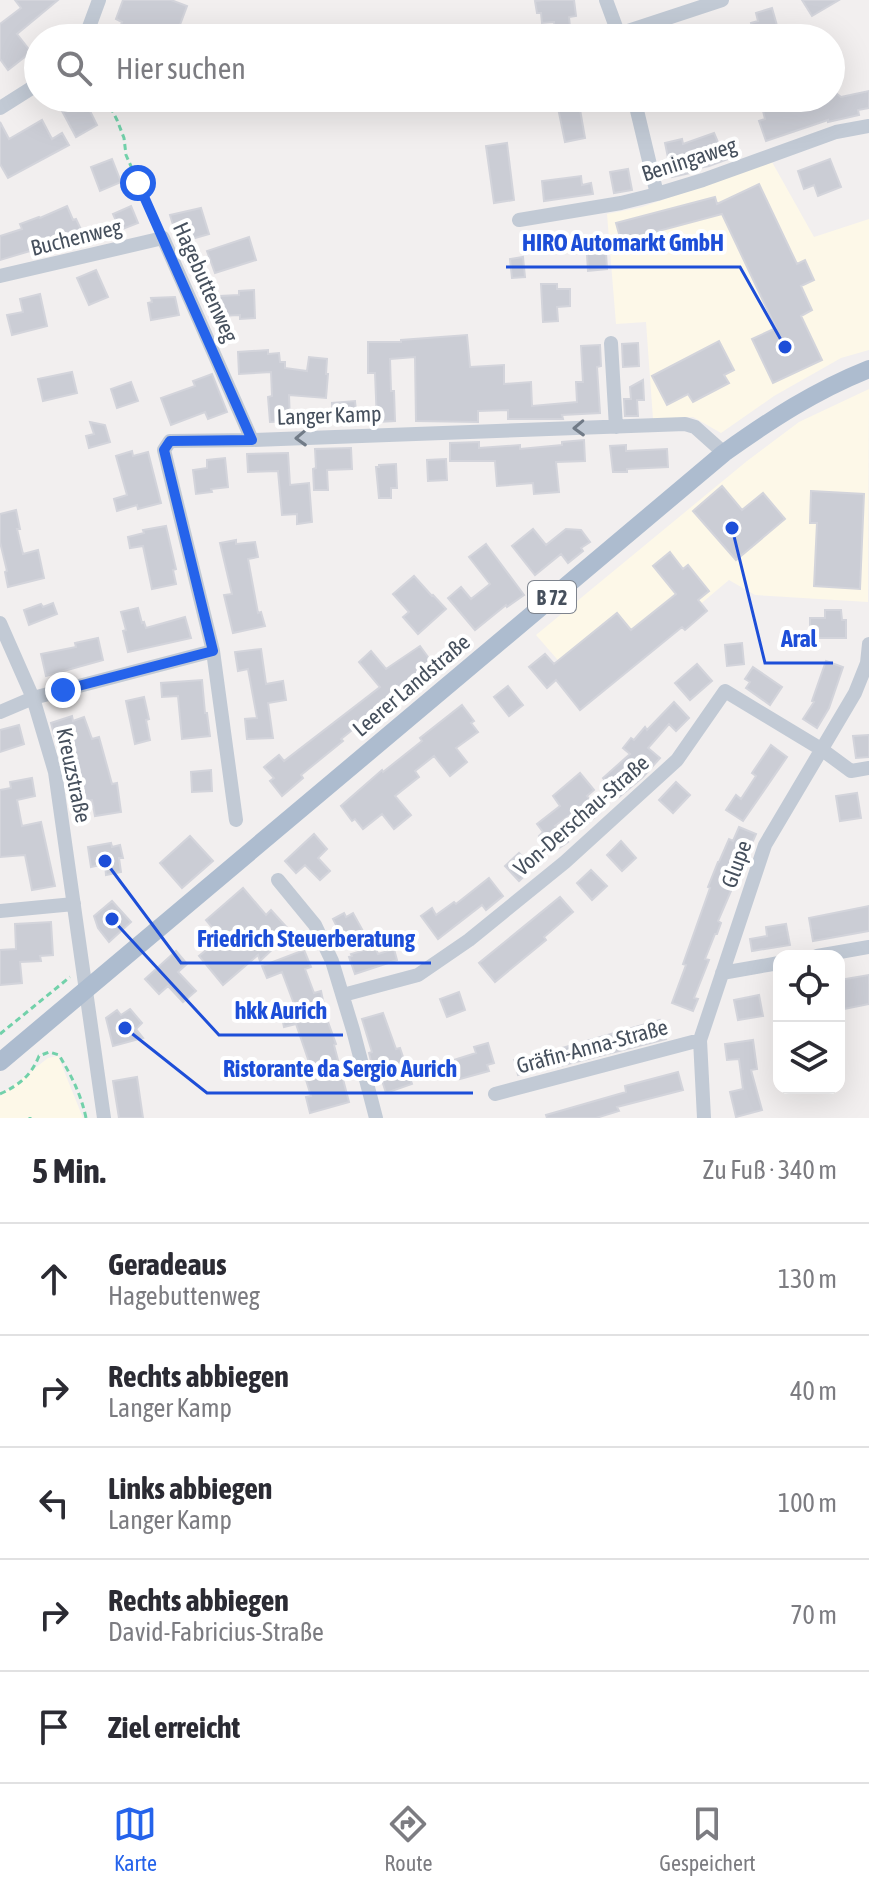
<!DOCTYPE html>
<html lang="de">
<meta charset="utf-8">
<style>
:root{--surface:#fff;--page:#f7f7f7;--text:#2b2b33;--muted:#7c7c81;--line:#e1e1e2;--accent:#2563eb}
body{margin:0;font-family:"Asap Condensed",sans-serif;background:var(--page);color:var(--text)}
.controls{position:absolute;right:24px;bottom:24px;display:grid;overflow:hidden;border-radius:16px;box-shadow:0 8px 32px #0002}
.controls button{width:72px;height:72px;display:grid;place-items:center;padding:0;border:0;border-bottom:2px solid var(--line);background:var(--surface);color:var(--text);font:40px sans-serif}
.stop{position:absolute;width:24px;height:24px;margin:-18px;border:6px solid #2563eb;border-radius:50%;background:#fff}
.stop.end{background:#2563eb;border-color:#fff;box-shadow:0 2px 8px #0008}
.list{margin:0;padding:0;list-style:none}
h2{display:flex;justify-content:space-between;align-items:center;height:104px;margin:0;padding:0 32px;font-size:34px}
h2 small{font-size:26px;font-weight:400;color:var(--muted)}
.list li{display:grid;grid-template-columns:52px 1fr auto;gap:24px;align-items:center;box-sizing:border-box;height:112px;padding:0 32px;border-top:2px solid var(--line)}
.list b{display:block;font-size:30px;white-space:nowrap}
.list p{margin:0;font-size:26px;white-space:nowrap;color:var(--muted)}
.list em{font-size:26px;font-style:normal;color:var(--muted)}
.icon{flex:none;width:44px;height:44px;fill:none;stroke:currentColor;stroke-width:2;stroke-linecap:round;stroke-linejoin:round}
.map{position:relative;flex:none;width:869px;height:1118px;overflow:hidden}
.search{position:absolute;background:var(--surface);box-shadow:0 8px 32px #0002;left:24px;right:24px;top:24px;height:88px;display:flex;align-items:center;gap:20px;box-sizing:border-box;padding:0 28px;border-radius:44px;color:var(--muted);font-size:30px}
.sheet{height:664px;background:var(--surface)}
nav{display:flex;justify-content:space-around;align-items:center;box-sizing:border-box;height:112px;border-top:2px solid var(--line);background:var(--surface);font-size:22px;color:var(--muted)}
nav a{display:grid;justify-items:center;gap:4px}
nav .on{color:var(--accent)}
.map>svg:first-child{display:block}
.commercial{fill:#fdf8e8}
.building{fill:#cbcdd5;stroke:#d3d4db;stroke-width:2}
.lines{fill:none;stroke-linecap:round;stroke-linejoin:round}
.path{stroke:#72d1aa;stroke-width:3;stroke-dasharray:6 4;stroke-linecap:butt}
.minor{stroke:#c2cad5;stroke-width:14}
.major{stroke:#adbccf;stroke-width:18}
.oneway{stroke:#717b87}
.route{stroke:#2563eb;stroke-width:10}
.labels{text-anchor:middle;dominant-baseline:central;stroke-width:8;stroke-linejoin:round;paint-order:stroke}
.shield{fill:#fff;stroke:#7e848e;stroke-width:2}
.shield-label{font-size:20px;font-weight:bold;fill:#46505d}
.street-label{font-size:22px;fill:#46505d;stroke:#fff}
.leader{fill:none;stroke:#1d4ed8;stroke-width:3}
.callout-dot{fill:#1d4ed8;stroke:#fff;stroke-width:3}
.callout-label{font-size:24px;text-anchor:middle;font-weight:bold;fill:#1d4ed8;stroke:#fff;stroke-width:8;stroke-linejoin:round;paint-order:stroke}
</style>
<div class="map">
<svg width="869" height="1118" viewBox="0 0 869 1118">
<rect width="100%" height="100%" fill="#f2efef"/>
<path class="commercial" d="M 772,162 L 814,237 L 869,219 L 869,350 L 841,358 L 774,396 L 721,433 L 693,417 L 653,419 L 646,322 L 616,324 L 607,214 L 642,207 Z
M 869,389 L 868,602 L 755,595 L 729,580 L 590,697 L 536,635 L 747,461 L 799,422 Z
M 58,1056 L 83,1118 L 0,1118 L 0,1096 L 48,1058 Z"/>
<path class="building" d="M 15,0 L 58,0 L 17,34 L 31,52 L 8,70 L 0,59 L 0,24 L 21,8 Z
M 123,0 L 171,0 L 187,6 L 175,38 L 162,38 L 143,31 L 140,38 L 116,38 L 122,22 L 116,19 Z
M 543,0 L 574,0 L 576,16 L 569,17 L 570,27 L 555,29 L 554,22 L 542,23 L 541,13 L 537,13 L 535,1 Z
M 802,0 L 839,0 L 812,16 Z
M 772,8 L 778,29 L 754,36 L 751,23 L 758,21 L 756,13 Z
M 869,91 L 869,108 L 858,110 L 859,115 L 828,122 L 828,120 L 766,141 L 759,121 L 765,119 L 763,111 L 781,105 L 782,110 L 807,102 L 808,104 L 827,100 L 831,98 L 831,94 L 836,93 L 841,97 Z
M 556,98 L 578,98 L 585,138 L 565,142 Z
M 84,99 L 97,125 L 76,137 L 62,111 Z
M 42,120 L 52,139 L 62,133 L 69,145 L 8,178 L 0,164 L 0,122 L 9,139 Z
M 714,133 L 720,147 L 726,145 L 731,158 L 709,166 L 689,170 L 690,173 L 672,177 L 665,143 L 682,139 L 683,144 Z
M 507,143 L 514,200 L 494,203 L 486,146 Z
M 112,159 L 121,182 L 100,191 L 91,167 Z
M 830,159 L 841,187 L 818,196 L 814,185 L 804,189 L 798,171 Z
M 628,169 L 632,190 L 614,193 L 610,172 Z
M 581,176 L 582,185 L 591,183 L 593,194 L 544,201 L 542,181 Z
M 759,184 L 797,264 L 805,260 L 814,280 L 801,286 L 812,310 L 801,316 L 822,360 L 773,383 L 752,339 L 776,328 L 722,214 L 621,241 L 616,223 L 715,197 L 717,204 Z
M 67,206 L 73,220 L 76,219 L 86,240 L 71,247 L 67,239 L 32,254 L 30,251 L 0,260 L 0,236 L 22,229 L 20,224 L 39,217 L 40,218 Z
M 131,206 L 138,223 L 120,230 L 113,214 Z
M 201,208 L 209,234 L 188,240 L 186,235 L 177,238 L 170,215 Z
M 249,237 L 256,260 L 215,273 L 207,251 Z
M 605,237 L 607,269 L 588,271 L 586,238 Z
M 523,257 L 525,277 L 512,278 L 510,259 Z
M 96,270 L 108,297 L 89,305 L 77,278 Z
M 541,284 L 557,284 L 557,289 L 570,289 L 570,306 L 557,307 L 558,321 L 543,322 Z
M 254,290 L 255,318 L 240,319 L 240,315 L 220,316 L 220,296 L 239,295 L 239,291 Z
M 40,294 L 47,326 L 12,335 L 7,315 L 23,312 L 20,299 Z
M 175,297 L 179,315 L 151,320 L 148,303 L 152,302 L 151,298 Z
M 467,335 L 470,367 L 504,365 L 504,384 L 531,382 L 532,406 L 577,402 L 576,382 L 583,382 L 581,346 L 600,345 L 601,366 L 597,367 L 600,413 L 562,415 L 563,419 L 508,419 L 508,410 L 478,411 L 478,422 L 416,421 L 415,357 L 390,359 L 391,391 L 394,391 L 395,421 L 377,422 L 375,373 L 368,373 L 368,342 L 401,342 L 401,340 Z
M 719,341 L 734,370 L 724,375 L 729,383 L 693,402 L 688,394 L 667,405 L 652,376 Z
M 638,343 L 639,366 L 623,367 L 622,344 Z
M 268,350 L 268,354 L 279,353 L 280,362 L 285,362 L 285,368 L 307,371 L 309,357 L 327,359 L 326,374 L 328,374 L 326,398 L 289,395 L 290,421 L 270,422 L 268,397 L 272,396 L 271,372 L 239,374 L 238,352 Z
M 72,372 L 77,393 L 43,401 L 38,379 Z
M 212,374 L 227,412 L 208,419 L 205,412 L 171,425 L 161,398 L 195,386 L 193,381 Z
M 643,380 L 644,400 L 637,400 L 638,416 L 625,416 L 624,399 L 631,399 L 630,387 Z
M 131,382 L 138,401 L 117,408 L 111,389 Z
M 355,401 L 357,420 L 333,422 L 332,403 Z
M 90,422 L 105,425 L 110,442 L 89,448 L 86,436 L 94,434 Z
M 584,440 L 585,461 L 556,462 L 559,492 L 534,494 L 533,483 L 497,486 L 495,461 L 450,461 L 450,443 L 479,442 L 479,448 L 520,445 L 520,449 L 562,445 L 562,442 Z
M 626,445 L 626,451 L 667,449 L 668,467 L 627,469 L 627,472 L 613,472 L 610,446 Z
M 351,448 L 352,469 L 327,470 L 328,490 L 314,490 L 313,469 L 316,468 L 315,449 Z
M 132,451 L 133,456 L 148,452 L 161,503 L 138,509 L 137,505 L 117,511 L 114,499 L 127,495 L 116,456 Z
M 288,453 L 290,485 L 309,483 L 312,522 L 297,524 L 297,514 L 282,515 L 278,471 L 248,472 L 247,454 Z
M 225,458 L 228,487 L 211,489 L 212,492 L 196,494 L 193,470 L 207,468 L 207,460 Z
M 446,459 L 447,480 L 428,481 L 427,460 Z
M 396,464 L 397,488 L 391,488 L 391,498 L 379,498 L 376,467 L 379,467 L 379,465 Z
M 722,486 L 742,510 L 763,493 L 785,519 L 736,560 L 693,511 Z
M 811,491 L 864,494 L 860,589 L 814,586 L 817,523 L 810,523 Z
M 16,510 L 20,529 L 17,529 L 23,554 L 38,550 L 44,578 L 8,587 L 5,572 L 7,571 L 0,542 L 0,514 Z
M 166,526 L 176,569 L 173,570 L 176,584 L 152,589 L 143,546 L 130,548 L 128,537 L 144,533 L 143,530 Z
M 533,529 L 546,545 L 566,529 L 581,530 L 590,542 L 581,548 L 583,551 L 568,563 L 561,554 L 535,575 L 512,546 Z
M 236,540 L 236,544 L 255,542 L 258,557 L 248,559 L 258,613 L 261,612 L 265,626 L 233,633 L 224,595 L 232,594 L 220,543 Z
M 486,544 L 524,595 L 507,607 L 506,605 L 475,630 L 448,598 L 461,587 L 471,599 L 490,584 L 469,557 Z
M 670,552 L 683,569 L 688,565 L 709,591 L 698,600 L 707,611 L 685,630 L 682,627 L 580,710 L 556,680 L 547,688 L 529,667 L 545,654 L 554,664 L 617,613 L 631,630 L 676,594 L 653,566 Z
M 414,576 L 432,596 L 433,595 L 446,609 L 418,634 L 403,617 L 409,612 L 393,594 Z
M 53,603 L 57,614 L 29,625 L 24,610 L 41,604 L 43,607 Z
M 138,608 L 142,623 L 144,622 L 146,628 L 185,617 L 191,638 L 128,652 L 123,631 L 126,630 L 121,612 Z
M 825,610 L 841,610 L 842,620 L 846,620 L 846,638 L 810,638 L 810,618 L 825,618 Z
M 98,638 L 103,660 L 46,676 L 41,654 L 76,647 L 75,643 Z
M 742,643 L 744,664 L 727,666 L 725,645 Z
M 420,646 L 433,664 L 401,686 L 403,689 L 341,739 L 343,741 L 301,775 L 303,778 L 282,796 L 270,781 L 274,778 L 264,767 L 279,755 L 284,761 L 380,687 L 359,662 L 371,651 L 386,669 Z
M 261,649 L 266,684 L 283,681 L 286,700 L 268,703 L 273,738 L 247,739 L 245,719 L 257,718 L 248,669 L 238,671 L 235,652 Z
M 826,661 L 843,667 L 829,708 L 817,728 L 803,719 L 814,702 L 812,701 Z
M 697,664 L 712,681 L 690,700 L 675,683 Z
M 753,667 L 782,687 L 770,705 L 746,688 L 750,682 L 745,679 Z
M 202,680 L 205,713 L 207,713 L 210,736 L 182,739 L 178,696 L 162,697 L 161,683 Z
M 508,686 L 523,705 L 509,716 L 494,697 Z
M 144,697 L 149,719 L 146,720 L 150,740 L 135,744 L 126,701 Z
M 674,702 L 689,718 L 676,731 L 669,724 L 648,748 L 660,758 L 643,777 L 619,797 L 603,778 L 630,754 L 623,748 L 631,738 L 634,740 L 645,727 L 647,730 Z
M 462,705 L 474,721 L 471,723 L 478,732 L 456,748 L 467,762 L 450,776 L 434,756 L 415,771 L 419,777 L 395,796 L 411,815 L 394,829 L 382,814 L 363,829 L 355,819 L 352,821 L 341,806 L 382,770 L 383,772 L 422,741 L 420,738 Z
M 72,716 L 73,721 L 84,717 L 92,739 L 99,737 L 112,784 L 117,783 L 121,812 L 95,816 L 92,800 L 77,802 L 76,789 L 77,789 L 63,739 L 56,742 L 51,723 Z
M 19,725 L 24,744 L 0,752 L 0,730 Z
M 869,735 L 869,757 L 856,758 L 853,736 Z
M 771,745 L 787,757 L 743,821 L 726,810 L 736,795 L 741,799 L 756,776 L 752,773 Z
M 211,770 L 212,791 L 192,792 L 191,772 Z
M 580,773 L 594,790 L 587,796 L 600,813 L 585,825 L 574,812 L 555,826 L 568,842 L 552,853 L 539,836 L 543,832 L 537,824 L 560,806 L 553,796 Z
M 32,778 L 35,796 L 17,800 L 22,826 L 41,822 L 55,886 L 32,890 L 25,855 L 0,857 L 0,790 L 11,788 L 10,782 Z
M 676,782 L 690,795 L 673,813 L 659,800 Z
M 857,793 L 861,818 L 840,821 L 836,796 Z
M 739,827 L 756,834 L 745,859 L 740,857 L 730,882 L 734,884 L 718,921 L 721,923 L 717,934 L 715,934 L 705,959 L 709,960 L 694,998 L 698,999 L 693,1011 L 672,1003 L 686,965 L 683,964 L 710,888 L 708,887 L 718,862 L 719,862 L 729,839 L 733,841 Z
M 314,834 L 327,849 L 318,858 L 330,871 L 320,880 L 305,865 L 296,873 L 285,861 Z
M 190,836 L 213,861 L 182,888 L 160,863 Z
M 621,841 L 636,858 L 622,871 L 607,855 Z
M 111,843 L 112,847 L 120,845 L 123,858 L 119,858 L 121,872 L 106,875 L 105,864 L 91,867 L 88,847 Z
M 519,853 L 533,868 L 519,881 L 505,866 Z
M 591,870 L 607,886 L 592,900 L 577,883 Z
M 489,878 L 503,896 L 486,910 L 482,905 L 438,939 L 421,916 L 432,908 L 436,915 L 454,902 L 456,904 Z
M 243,888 L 266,915 L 271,910 L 291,932 L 260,961 L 258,955 L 223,985 L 199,956 L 221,938 L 206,920 Z
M 560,897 L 573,912 L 544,937 L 546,940 L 495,982 L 479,963 Z
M 112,901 L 131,922 L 109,942 L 98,928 L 94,916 Z
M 869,906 L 869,931 L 813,941 L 809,918 Z
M 344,913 L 346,917 L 353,913 L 363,931 L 344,941 L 333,919 Z
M 51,922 L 53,955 L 40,956 L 41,961 L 20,962 L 22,983 L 0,985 L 0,950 L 16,949 L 15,924 Z
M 786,924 L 790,945 L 752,951 L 750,939 L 767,936 L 766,927 Z
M 375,947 L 378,954 L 394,949 L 397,960 L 355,974 L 349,957 L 352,956 L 351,954 Z
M 304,950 L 311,967 L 305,969 L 314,993 L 321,991 L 325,1010 L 324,1011 L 336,1044 L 334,1045 L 349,1102 L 310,1113 L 306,1097 L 311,1096 L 302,1067 L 310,1065 L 296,1024 L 284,1027 L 280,1008 L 294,1004 L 282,972 L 267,978 L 262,966 Z
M 176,951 L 187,964 L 178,972 L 196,991 L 183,1002 L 168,986 L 159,994 L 145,979 Z
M 869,975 L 869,1004 L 839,1010 L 839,980 Z
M 459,992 L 465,1010 L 447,1017 L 440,999 Z
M 759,995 L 763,1016 L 738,1020 L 734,1000 Z
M 130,1009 L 142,1023 L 136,1029 L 143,1038 L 113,1046 L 106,1018 L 117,1010 L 121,1015 Z
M 383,1013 L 396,1049 L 400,1048 L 412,1084 L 386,1093 L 378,1068 L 374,1069 L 371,1061 L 369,1053 L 372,1052 L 362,1019 Z
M 660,1020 L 666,1039 L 556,1067 L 555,1065 L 518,1075 L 514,1060 L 534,1056 Z
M 753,1040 L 757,1069 L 751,1070 L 762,1110 L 736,1117 L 730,1092 L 743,1089 L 739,1059 L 727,1060 L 725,1044 Z
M 488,1043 L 494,1063 L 487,1065 L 489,1071 L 460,1079 L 454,1060 L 476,1053 L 474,1047 Z
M 678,1072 L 683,1090 L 617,1107 L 619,1111 L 596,1118 L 547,1118 L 546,1115 L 626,1092 L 625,1086 Z
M 137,1077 L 143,1118 L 119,1118 L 113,1081 Z"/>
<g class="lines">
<path class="path" d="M 106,98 L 117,120 L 124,138 L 126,155 L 158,227
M 0,1034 L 70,977
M 0,1094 C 19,1085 31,1076 39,1056 L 49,1052 L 59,1055 C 71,1075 81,1094 86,1118
M 30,1117 L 30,1118"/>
<path class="minor" d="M 606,0 L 620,38
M 619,34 L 722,0
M 85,38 L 99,0
M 634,98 L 657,194
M 0,108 L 38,84
M 519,220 L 621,203 L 657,194 L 703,180 L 836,132 L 869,126
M 0,276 L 163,238 L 252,440
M 611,343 L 616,427
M 0,623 L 33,698 L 55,772 L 104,1118
M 0,712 L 33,698 L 213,651
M 236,820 L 213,651 L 164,450 L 170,441 L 252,440 L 685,424 L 695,427 L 724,453
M 278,880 L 315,925 L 332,961 L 353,1030 L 376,1118
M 0,911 L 74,904
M 817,956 L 869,947
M 722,973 L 779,963
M 343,995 L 418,975 L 469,940 L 565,862 L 677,760 L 725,691 L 821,749 L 851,771 L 869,768
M 495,1094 L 700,1040
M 704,1118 L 700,1040 L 765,845 L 855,693 L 867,663 L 869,644"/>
<path class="major" d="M 0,1062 L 724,453 C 770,420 816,390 869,369"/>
</g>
<defs><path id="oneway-chevron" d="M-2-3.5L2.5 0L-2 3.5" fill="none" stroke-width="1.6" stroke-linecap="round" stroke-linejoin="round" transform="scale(2)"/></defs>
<g class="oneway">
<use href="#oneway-chevron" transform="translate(579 428) rotate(178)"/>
<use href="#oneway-chevron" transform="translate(301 438) rotate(178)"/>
</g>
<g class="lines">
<path class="route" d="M 63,690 L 213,651 L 164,450 L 170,441 L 252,440 L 138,183"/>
</g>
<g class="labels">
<rect class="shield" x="528" y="581" width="48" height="32" rx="6"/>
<g class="shield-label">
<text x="552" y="597">B 72</text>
</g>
<g class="street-label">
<text transform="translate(689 159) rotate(-18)">Beningaweg</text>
<text transform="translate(76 237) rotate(-14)">Buchenweg</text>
<text transform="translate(206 282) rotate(66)">Hagebuttenweg</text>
<text transform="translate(329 415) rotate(-2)">Langer Kamp</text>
<text transform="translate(411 685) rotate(-40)">Leerer Landstraße</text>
<text transform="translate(74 775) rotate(78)">Kreuzstraße</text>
<text transform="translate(581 815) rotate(-41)">Von-Derschau-Straße</text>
<text transform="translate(736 864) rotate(-70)">Glupe</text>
<text transform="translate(592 1046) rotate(-15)">Gräfin-Anna-Straße</text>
</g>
</g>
<path class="leader" d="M785 347L740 267H506M732 528L765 663H833M105 861L181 963H431M112 919L219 1035H343M125 1028L207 1093H473"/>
<g class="callout-dot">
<circle cx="785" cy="347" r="8"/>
<circle cx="732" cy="528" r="8"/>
<circle cx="105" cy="861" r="8"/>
<circle cx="112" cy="919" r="8"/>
<circle cx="125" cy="1028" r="8"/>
</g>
<g class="callout-label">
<text x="623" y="251">HIRO Automarkt GmbH</text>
<text x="799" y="647">Aral</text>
<text x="306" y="947">Friedrich Steuerberatung</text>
<text x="281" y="1019">hkk Aurich</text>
<text x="340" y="1077">Ristorante da Sergio Aurich</text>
</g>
</svg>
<div class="controls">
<button><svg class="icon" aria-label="locate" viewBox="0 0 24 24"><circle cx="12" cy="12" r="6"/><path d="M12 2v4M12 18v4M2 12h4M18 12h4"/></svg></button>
<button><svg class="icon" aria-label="layers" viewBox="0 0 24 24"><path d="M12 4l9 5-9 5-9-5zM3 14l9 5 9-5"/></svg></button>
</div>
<div class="stop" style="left:138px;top:183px"></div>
<div class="stop end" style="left:63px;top:690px"></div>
<div class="search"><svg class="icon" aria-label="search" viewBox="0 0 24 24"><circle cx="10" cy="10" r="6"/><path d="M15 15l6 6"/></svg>Hier suchen</div>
</div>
<section class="sheet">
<h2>5 Min.<small>Zu Fuß · 340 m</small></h2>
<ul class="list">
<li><svg class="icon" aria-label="ahead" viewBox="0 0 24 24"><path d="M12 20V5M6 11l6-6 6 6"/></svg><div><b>Geradeaus</b><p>Hagebuttenweg</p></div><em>130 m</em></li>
<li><svg class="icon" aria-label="right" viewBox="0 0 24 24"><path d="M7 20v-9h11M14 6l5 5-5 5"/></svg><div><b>Rechts abbiegen</b><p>Langer Kamp</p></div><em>40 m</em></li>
<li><svg class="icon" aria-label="left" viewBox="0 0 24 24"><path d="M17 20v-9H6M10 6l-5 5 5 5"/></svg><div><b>Links abbiegen</b><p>Langer Kamp</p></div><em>100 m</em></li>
<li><svg class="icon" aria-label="right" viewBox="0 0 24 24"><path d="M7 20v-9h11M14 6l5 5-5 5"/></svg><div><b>Rechts abbiegen</b><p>David-Fabricius-Straße</p></div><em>70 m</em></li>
<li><svg class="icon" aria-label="arrive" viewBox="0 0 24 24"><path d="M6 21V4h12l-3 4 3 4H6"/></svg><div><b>Ziel erreicht</b></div></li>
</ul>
</section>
<nav>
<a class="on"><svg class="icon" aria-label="map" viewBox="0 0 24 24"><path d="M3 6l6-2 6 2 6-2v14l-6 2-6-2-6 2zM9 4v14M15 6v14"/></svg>Karte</a>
<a><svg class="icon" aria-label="directions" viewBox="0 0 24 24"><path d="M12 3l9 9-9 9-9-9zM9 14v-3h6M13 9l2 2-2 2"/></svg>Route</a>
<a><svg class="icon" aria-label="saved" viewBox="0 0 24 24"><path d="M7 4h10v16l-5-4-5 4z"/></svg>Gespeichert</a>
</nav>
